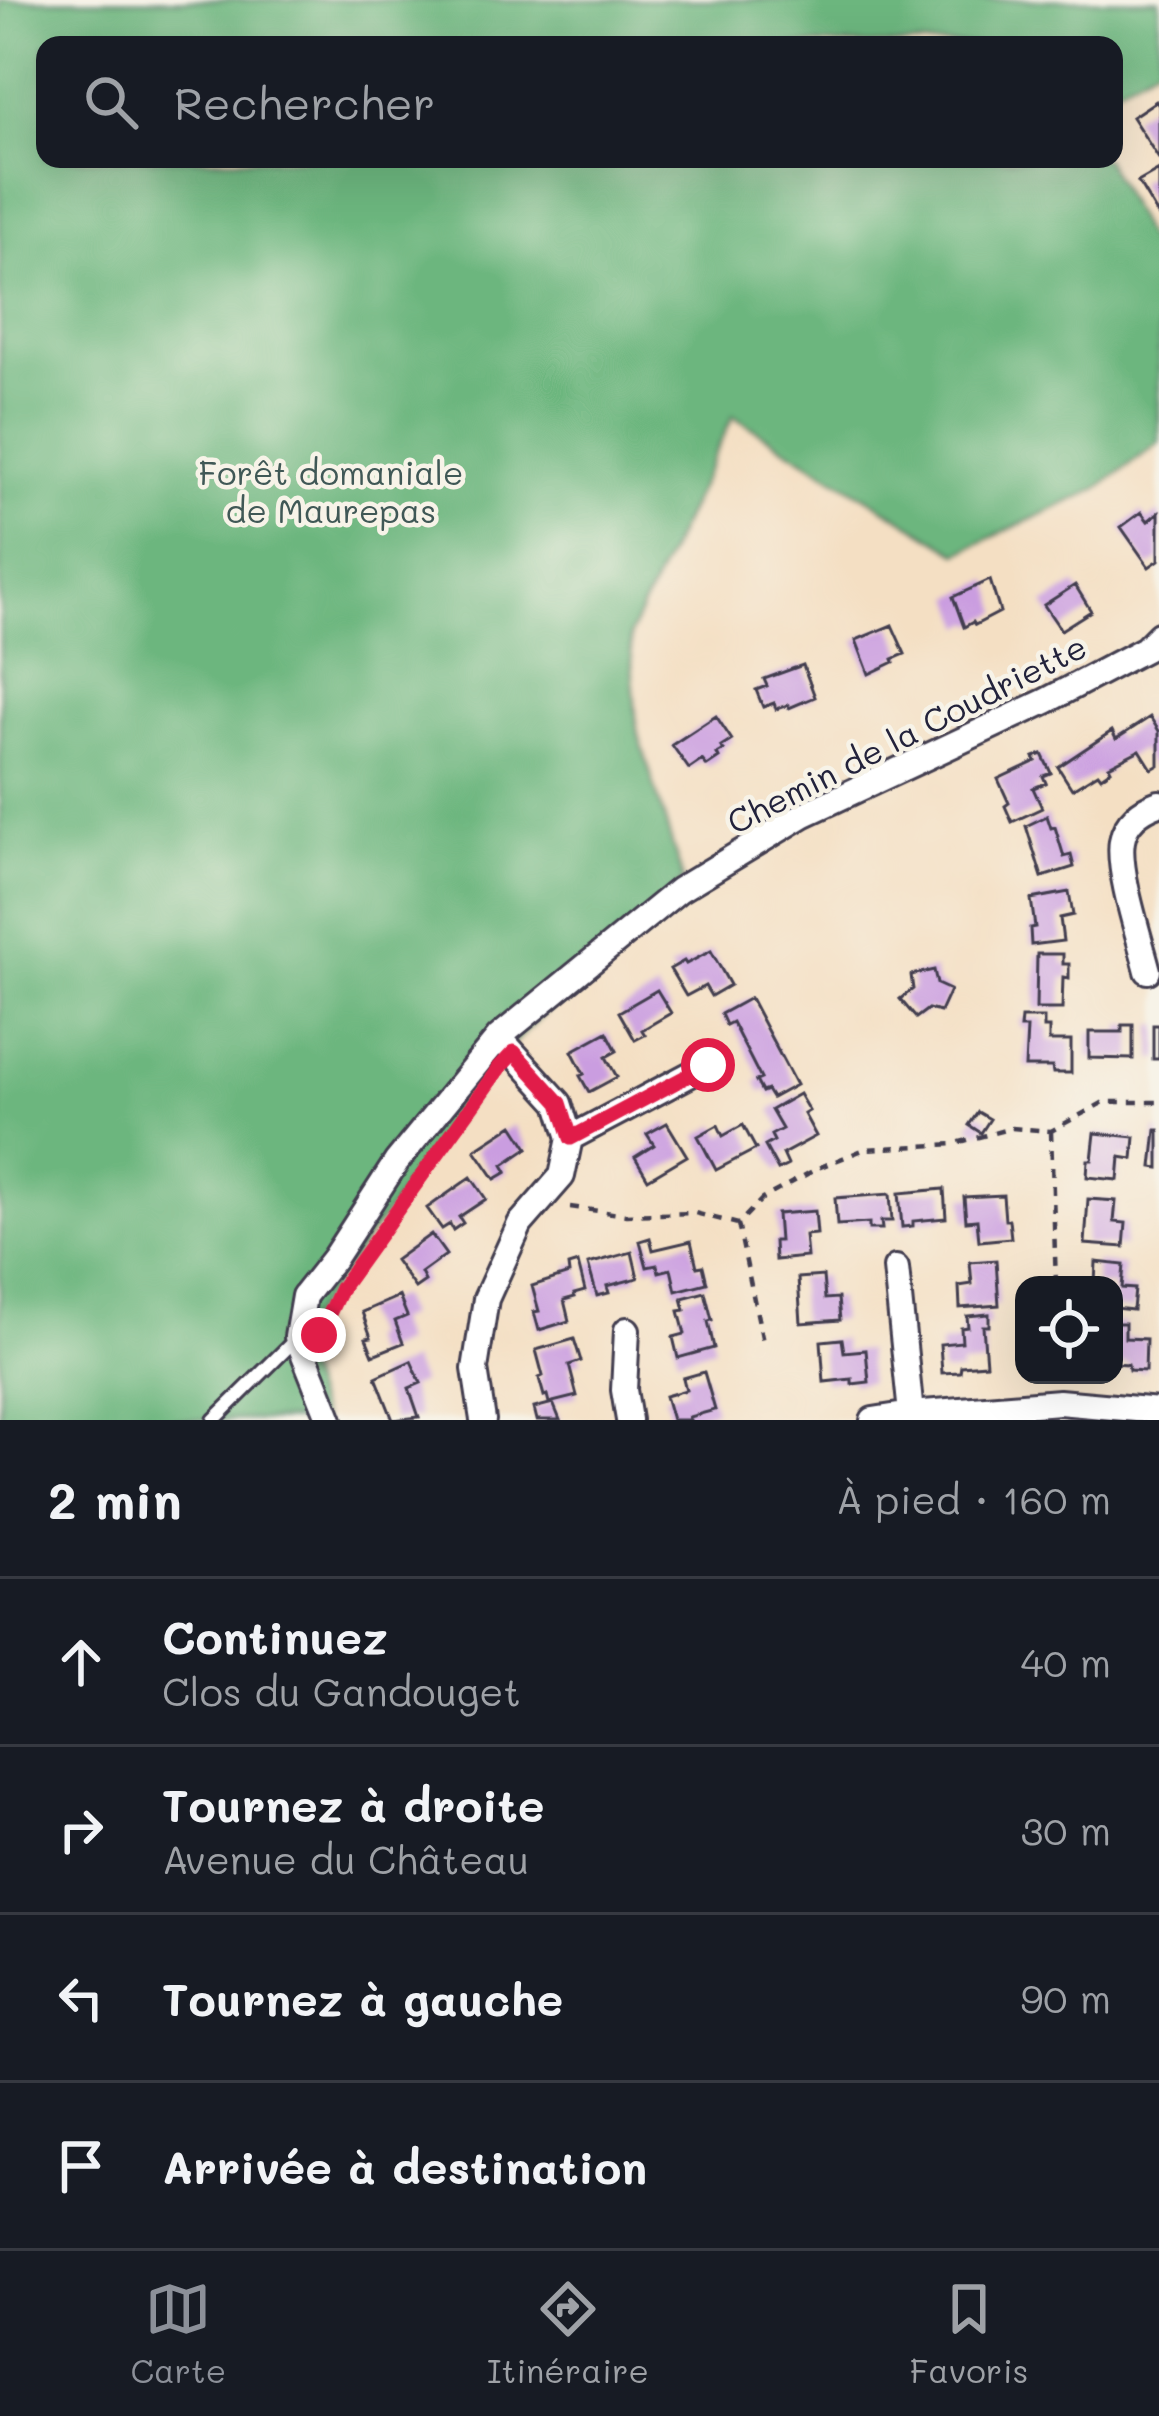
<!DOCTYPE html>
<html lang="fr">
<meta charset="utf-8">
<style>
:root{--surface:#171b24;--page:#242831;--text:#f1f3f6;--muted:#9ea1a6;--line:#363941;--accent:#8c9099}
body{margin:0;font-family:Mali,sans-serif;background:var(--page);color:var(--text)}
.controls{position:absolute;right:36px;bottom:36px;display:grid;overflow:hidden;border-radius:24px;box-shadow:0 12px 48px #0002}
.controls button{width:108px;height:108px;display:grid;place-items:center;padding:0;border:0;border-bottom:3px solid var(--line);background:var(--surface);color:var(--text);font:60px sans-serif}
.stop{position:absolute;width:36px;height:36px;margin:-27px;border:9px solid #e11d48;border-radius:50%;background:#fff}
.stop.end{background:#e11d48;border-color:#fff;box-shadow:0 3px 12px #0008}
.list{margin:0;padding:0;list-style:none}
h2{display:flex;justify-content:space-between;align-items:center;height:156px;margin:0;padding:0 48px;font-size:51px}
h2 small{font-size:39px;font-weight:400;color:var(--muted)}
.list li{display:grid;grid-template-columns:78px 1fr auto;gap:36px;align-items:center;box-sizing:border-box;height:168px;padding:0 48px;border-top:3px solid var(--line)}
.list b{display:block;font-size:45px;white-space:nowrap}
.list p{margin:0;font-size:39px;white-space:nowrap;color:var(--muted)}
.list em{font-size:39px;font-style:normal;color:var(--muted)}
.icon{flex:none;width:66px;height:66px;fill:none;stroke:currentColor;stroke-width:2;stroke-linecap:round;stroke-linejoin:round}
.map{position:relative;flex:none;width:1159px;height:1420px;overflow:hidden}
.search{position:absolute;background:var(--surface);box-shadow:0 12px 48px #0002;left:36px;right:36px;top:36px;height:132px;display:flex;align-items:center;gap:30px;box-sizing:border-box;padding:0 42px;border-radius:24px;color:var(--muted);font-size:45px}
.sheet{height:828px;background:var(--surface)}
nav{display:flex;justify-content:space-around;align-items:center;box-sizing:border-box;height:168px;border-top:3px solid var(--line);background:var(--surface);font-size:33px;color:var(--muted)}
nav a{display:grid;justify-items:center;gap:6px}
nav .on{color:var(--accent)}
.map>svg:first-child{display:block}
.forest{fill:#6cb67e;stroke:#476c5c;stroke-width:3}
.building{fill:#ca9de0}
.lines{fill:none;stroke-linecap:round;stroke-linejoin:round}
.lane-casing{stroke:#423e4f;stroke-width:18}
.street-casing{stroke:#423e4f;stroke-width:30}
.path{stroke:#423e4f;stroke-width:4.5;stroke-dasharray:9 9;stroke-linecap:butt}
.lane{stroke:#fff;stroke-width:12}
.street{stroke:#fff;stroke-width:24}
.route{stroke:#e11d48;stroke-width:15}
.labels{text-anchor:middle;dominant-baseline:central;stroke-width:9;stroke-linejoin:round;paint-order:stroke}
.park-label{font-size:33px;fill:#405856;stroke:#f7f3e8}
.street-label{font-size:33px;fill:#22223b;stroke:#f7f3e8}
</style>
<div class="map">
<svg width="1159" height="1420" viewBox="0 0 1159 1420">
<rect width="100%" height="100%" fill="#f7f3e8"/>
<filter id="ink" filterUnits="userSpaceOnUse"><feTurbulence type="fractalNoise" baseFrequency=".00833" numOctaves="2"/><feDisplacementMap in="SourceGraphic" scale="24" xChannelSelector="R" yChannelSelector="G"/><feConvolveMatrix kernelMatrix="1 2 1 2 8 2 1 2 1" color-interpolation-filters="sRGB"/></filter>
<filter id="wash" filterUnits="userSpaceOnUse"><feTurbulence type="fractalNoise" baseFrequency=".004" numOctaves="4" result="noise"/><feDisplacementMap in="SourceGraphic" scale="48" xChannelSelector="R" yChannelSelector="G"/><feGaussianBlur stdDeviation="2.7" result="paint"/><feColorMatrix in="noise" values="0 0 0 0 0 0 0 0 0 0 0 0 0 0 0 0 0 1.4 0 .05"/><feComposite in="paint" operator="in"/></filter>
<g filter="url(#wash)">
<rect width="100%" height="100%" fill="#f4dfc3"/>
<path class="forest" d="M 0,0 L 1159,0 L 1159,64 L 1115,89 L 1114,94 L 1114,45 L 45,45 L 45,159 L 1105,159 L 1159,262 L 1159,443 L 1097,489 L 958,553 L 733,416 L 630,634 L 637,729 L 683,880 L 504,1053 L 294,1338 L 322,1420 L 0,1420 Z"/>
<g id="blocks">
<path class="building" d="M 1156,101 L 1159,106 L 1159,159 L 1132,117 Z
M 1159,170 L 1159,217 L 1138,182 Z
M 1141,512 L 1148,521 L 1159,512 L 1159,560 L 1149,567 L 1121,527 Z
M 990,580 L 1000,612 L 975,625 L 973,622 L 964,627 L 953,597 Z
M 1075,585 L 1091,611 L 1061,630 L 1044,605 Z
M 892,625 L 905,654 L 893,659 L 894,662 L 869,674 L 856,640 Z
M 803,665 L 815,697 L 789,708 L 788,705 L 776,709 L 774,703 L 763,707 L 756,690 L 767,686 L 764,679 Z
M 716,716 L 732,740 L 721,747 L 724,750 L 717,754 L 719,758 L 707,766 L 702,760 L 689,769 L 672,745 Z
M 1150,717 L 1159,731 L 1159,765 L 1152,769 L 1140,750 L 1109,766 L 1111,770 L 1101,777 L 1098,773 L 1072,789 L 1058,767 L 1112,731 L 1116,739 Z
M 1042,754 L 1051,773 L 1043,776 L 1046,783 L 1033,788 L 1042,808 L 1012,822 L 1005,806 L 1009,803 L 998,779 L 1036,761 L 1034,757 Z
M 1047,816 L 1051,828 L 1055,827 L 1064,857 L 1071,855 L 1074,867 L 1042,877 L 1026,826 Z
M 1069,892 L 1073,915 L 1060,918 L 1063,941 L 1031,945 L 1030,928 L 1035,927 L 1031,899 Z
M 711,951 L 730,985 L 711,996 L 705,986 L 686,996 L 670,969 L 684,961 L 686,964 Z
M 1037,954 L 1063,954 L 1063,964 L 1069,964 L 1069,978 L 1063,977 L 1062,1009 L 1036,1009 Z
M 934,970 L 937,984 L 950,990 L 940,1012 L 928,1009 L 916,1018 L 900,999 L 913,989 L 911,975 Z
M 657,990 L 671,1013 L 642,1030 L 645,1035 L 635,1040 L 619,1012 Z
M 750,998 L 796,1085 L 772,1098 L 767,1090 L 762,1092 L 756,1081 L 761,1079 L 732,1022 L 726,1025 L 721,1014 Z
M 1021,1018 L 1044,1018 L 1044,1028 L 1049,1028 L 1049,1041 L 1071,1041 L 1071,1073 L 1053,1073 L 1052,1067 L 1025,1067 L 1027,1028 L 1020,1028 Z
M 1122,1025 L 1133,1025 L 1133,1059 L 1089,1058 L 1089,1032 L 1122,1032 Z
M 1153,1025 L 1159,1025 L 1159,1059 L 1153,1059 Z
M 607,1032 L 617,1051 L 606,1057 L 617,1077 L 589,1092 L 580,1076 L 584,1074 L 572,1051 Z
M 799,1094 L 809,1111 L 804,1114 L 816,1136 L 783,1154 L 788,1165 L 778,1170 L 765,1146 L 774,1141 L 771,1135 L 782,1129 L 771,1110 Z
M 978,1112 L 990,1119 L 981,1133 L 969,1125 Z
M 667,1123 L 687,1156 L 648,1179 L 635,1157 L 654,1145 L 647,1134 Z
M 513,1125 L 528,1148 L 503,1165 L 507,1172 L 495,1179 L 475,1150 Z
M 718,1125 L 723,1136 L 743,1125 L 756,1149 L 716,1170 L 698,1136 Z
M 1156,1130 L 1159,1130 L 1159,1168 L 1152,1167 Z
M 1095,1133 L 1135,1137 L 1133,1159 L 1120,1157 L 1118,1180 L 1087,1177 L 1088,1160 L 1092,1160 Z
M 471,1177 L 486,1199 L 459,1217 L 463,1223 L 453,1230 L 450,1224 L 442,1229 L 427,1208 Z
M 944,1189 L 946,1218 L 913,1221 L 913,1226 L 902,1227 L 899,1193 Z
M 890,1194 L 892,1221 L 881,1221 L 882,1229 L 869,1229 L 869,1223 L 837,1225 L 835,1198 Z
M 1003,1195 L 1005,1220 L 1009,1220 L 1011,1238 L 979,1241 L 977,1220 L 966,1221 L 964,1197 Z
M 1088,1199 L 1116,1201 L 1114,1222 L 1126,1223 L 1124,1247 L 1085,1244 Z
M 815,1211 L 817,1234 L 805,1235 L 807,1257 L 775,1260 L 774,1241 L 779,1241 L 777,1214 Z
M 431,1234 L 446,1255 L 421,1273 L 425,1281 L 415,1288 L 395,1260 Z
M 650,1238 L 653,1250 L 691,1241 L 697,1267 L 703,1266 L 707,1283 L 676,1291 L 671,1269 L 659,1272 L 657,1265 L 647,1267 L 640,1241 Z
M 632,1252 L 638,1278 L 607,1286 L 609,1293 L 597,1296 L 588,1264 Z
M 996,1260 L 999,1305 L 960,1308 L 959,1286 L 972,1284 L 970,1262 Z
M 1096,1262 L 1124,1265 L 1122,1288 L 1135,1289 L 1133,1310 L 1114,1308 L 1114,1285 L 1095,1285 Z
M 578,1263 L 585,1291 L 574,1294 L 575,1297 L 564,1300 L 569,1321 L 539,1330 L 534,1312 L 539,1311 L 532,1286 L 569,1274 L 568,1266 Z
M 823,1276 L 825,1299 L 838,1298 L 840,1320 L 801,1323 L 798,1278 Z
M 705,1292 L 712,1320 L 708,1321 L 714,1348 L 678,1358 L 673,1337 L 685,1334 L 679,1311 L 685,1310 L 682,1298 Z
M 399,1296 L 407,1316 L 395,1321 L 403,1343 L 373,1355 L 366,1338 L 371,1337 L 362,1312 Z
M 989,1314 L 989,1326 L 983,1326 L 986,1364 L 961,1366 L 960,1372 L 942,1373 L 940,1344 L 962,1342 L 961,1328 L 968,1327 L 967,1316 Z
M 1114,1323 L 1125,1323 L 1125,1338 L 1146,1339 L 1145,1371 L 1129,1370 L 1128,1364 L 1114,1363 Z
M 574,1339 L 581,1361 L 569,1365 L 577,1396 L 549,1403 L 547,1395 L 544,1396 L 539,1378 L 543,1376 L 536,1350 Z
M 842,1339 L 844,1352 L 866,1350 L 869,1382 L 852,1384 L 852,1379 L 824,1382 L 821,1341 Z
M 411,1361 L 421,1383 L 409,1388 L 419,1417 L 393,1420 L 376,1377 Z
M 704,1372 L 715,1410 L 689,1417 L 690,1420 L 672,1420 L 665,1396 L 686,1390 L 683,1378 Z
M 553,1403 L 560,1420 L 537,1420 L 534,1408 Z"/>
</g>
</g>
<g filter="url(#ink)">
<use href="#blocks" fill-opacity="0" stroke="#423e4f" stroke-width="3"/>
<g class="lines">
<g class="lane-casing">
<path id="lane" d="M 214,1420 L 297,1338"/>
</g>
<g class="street-casing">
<path id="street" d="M 1148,971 C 1140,939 1117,871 1122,841 C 1125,821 1142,809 1159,803
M 570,1138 L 708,1065
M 896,1268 L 911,1414
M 627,1330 L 624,1390 L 629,1420
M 330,1420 L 297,1337 L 304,1296 L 334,1258 L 397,1161 L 499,1037 L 679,890 L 803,815 L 1046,701 L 1145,649 L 1159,635
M 483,1420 L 475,1369 L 486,1299 L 520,1224 L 562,1176 L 570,1138 L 559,1103 L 499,1037
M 873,1420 L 911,1414 L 1059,1402 L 1159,1411"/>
</g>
<path class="path" d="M 1051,1131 L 1056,1285
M 570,1207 L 626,1215 L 695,1213 L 738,1224 L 762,1199 L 818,1168 L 865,1149 L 953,1144 L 1012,1128 L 1051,1131 L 1104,1102 L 1159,1102
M 394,1214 L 437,1155
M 738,1224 L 763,1342
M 326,1320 L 337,1297"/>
<use href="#lane" class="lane"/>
<use href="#street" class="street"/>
</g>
</g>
<g class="lines" filter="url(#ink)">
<path class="route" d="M 319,1335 L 341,1288 L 499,1068 L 514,1052 L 560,1103 L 571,1138 L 708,1065"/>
</g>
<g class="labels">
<g class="park-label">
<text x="331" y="471">Forêt domaniale<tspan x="331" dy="38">de Maurepas</tspan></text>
</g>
<g class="street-label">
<text transform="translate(906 733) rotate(-27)">Chemin de la Coudriette</text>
</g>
</g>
</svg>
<div class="controls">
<button><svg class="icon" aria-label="locate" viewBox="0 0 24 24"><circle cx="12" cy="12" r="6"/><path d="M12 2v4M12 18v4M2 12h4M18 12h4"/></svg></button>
</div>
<div class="stop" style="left:708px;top:1065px"></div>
<div class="stop end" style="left:319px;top:1335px"></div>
<div class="search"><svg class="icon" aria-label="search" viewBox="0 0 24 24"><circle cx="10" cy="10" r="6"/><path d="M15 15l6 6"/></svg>Rechercher</div>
</div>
<section class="sheet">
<h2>2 min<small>À pied · 160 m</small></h2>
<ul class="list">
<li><svg class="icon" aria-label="ahead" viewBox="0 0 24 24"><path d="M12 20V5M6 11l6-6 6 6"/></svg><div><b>Continuez</b><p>Clos du Gandouget</p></div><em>40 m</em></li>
<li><svg class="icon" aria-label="right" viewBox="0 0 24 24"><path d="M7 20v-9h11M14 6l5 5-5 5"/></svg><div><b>Tournez à droite</b><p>Avenue du Château</p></div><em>30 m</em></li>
<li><svg class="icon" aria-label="left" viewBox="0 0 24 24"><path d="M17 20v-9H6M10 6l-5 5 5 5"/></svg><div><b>Tournez à gauche</b></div><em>90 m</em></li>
<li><svg class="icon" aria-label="arrive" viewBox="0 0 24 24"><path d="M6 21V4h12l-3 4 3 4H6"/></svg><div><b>Arrivée à destination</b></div></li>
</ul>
</section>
<nav>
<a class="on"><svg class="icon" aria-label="map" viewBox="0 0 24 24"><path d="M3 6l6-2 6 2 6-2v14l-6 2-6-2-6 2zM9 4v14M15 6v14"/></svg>Carte</a>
<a><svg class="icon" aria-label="directions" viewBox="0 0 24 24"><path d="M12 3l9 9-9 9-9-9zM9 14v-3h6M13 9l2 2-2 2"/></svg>Itinéraire</a>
<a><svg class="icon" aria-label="saved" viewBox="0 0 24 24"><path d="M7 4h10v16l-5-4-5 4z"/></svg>Favoris</a>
</nav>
